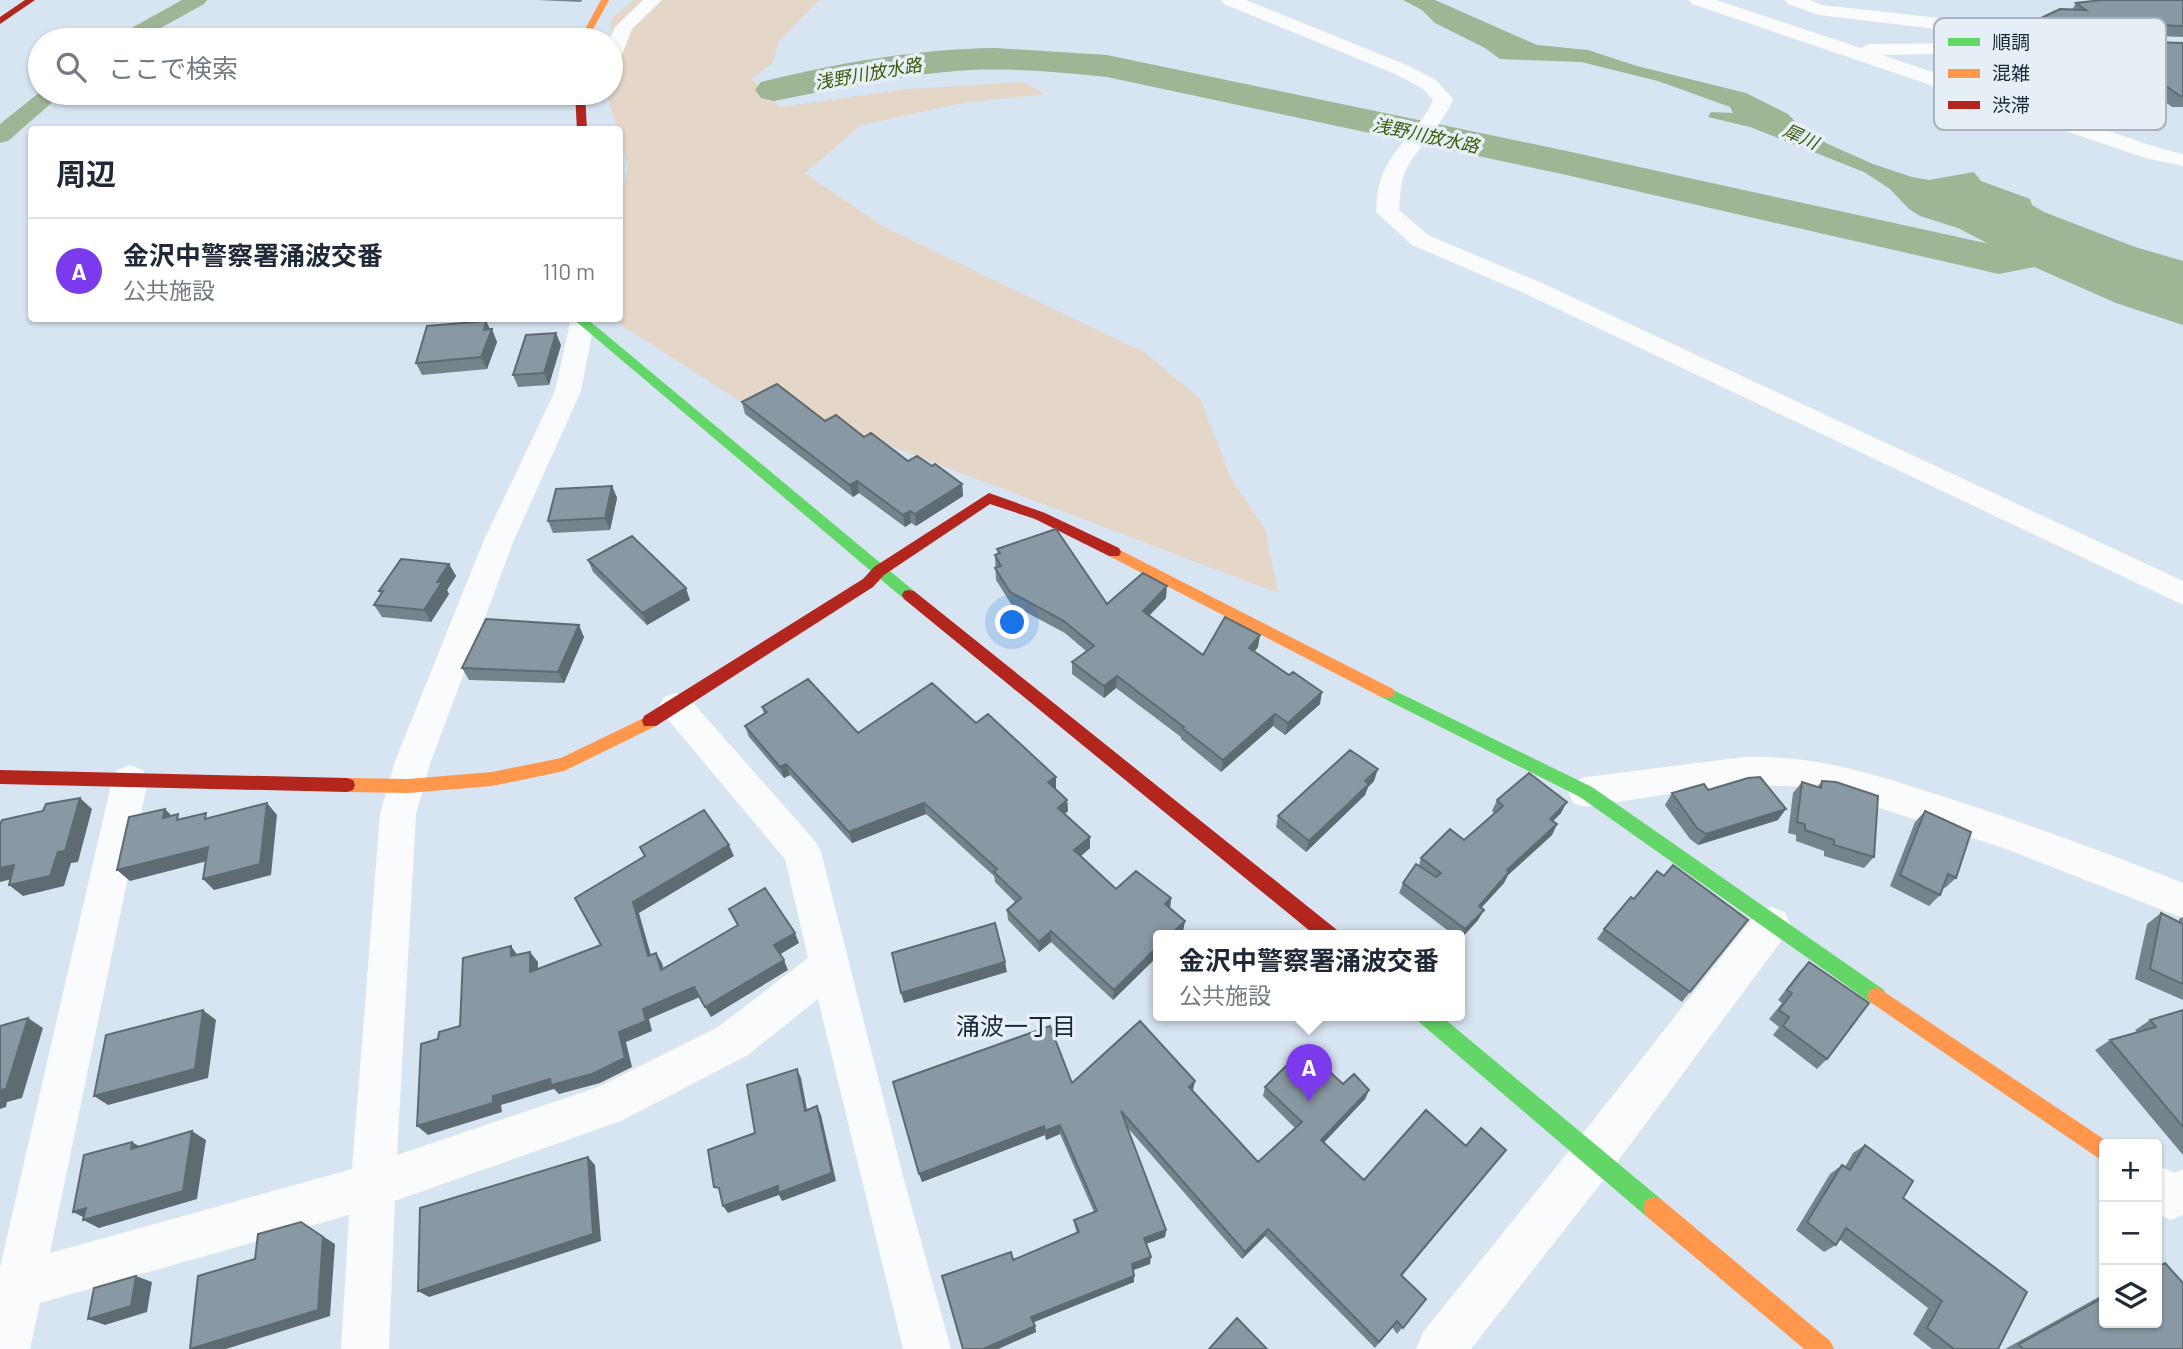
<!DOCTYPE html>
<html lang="ja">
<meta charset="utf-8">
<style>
:root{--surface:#fff;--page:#f2f2f3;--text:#1f2937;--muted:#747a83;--line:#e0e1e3;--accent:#7c3aed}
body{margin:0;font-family:Barlow,"Noto Sans JP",sans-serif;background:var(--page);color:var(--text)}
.controls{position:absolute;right:21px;bottom:21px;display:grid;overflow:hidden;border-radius:7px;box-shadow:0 2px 5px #0004}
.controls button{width:63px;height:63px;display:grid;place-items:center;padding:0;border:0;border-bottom:2px solid var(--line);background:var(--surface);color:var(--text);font:35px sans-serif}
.you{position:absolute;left:1013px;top:623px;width:24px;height:24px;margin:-18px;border:5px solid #fff;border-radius:50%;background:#1a73e8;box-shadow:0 0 0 10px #1a73e833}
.badge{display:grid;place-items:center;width:46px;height:46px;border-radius:50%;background:var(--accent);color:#fff;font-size:23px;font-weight:700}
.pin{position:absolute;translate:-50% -58px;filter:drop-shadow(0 2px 4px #0008)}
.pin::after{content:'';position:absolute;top:37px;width:24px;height:21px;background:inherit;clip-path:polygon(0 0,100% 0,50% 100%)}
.popup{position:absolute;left:1153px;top:930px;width:312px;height:91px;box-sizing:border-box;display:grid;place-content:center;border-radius:7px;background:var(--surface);filter:drop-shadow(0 2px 5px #0005);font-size:23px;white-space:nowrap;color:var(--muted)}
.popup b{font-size:26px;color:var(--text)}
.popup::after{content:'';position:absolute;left:50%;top:100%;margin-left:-14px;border:14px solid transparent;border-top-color:var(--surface)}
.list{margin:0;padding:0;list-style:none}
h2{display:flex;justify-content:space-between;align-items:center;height:91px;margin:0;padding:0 28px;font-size:30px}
h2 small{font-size:23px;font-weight:400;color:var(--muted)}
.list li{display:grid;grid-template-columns:46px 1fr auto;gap:21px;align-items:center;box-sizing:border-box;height:105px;padding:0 28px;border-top:2px solid var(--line)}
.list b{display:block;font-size:26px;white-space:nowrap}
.list p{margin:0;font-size:23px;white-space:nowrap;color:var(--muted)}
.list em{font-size:23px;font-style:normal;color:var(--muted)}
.icon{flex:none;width:38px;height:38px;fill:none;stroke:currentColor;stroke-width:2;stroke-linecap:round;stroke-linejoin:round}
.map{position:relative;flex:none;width:2183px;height:1349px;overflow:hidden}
.search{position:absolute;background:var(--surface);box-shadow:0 2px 5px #0004;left:28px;top:28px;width:595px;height:77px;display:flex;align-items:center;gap:18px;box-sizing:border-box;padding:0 24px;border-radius:38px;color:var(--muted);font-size:26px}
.panel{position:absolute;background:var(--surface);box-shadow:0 2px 5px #0004;left:28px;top:126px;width:595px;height:196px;border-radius:7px}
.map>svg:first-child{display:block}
.green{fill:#e4d7c7}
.water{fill:#9fb695}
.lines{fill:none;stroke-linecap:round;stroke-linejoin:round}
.canal{fill:#9fb695;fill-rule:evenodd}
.river{fill:#9fb695;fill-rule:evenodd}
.street{fill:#f9fbfd;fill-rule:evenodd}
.fast{fill:#63d668;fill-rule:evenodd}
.slow{fill:#ff974d;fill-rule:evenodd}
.jam{fill:#b3261e;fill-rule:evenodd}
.wall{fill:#75848c}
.shaded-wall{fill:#5f6b72}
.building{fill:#8899a3;stroke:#5f6b72;stroke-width:2}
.labels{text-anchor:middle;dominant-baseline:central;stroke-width:7;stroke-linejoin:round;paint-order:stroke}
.far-water-label{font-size:18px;font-style:italic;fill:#3a5b08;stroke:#e6eef6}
.near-neighbourhood-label{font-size:24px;fill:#192838;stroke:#e6eef6}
.key{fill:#e6eef6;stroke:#a8b3bd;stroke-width:2}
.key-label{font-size:19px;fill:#192838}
</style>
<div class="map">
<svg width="2183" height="1349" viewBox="0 0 2183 1349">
<rect width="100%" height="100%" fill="#d7e4f1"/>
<path class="green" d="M 634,0 L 819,0 L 779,41 L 772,63 L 752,79 L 780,107 L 909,89 L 1023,82 L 1045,94 L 963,103 L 861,125 L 805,173 L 882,226 L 1147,354 L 1200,399 L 1231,478 L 1265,529 L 1278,593 L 890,446 L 746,405 L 612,319 L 620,318 L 620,201 L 628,166 L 608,98 L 611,93 L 611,19 Z"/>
<path class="water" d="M 1403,0 L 1435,0 L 1537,45 L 1588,50 L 1637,66 L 1746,93 L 1788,114 L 1802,129 L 1828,144 L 1873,164 L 1912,177 L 1929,180 L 1974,172 L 1981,181 L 2030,199 L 2032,205 L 2044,212 L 2135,247 L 2183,261 L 2183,325 L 2116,303 L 2025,263 L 1958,228 L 1920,216 L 1909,209 L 1890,189 L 1864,172 L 1750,127 L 1708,117 L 1711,112 L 1733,113 L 1730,107 L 1658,81 L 1581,62 L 1500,59 L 1485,48 L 1435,23 L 1422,10 Z"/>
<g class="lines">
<path class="canal" d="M 182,0 L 207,0 L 204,4 L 139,40 L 114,40 L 117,36 Z
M 40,92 L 63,93 L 8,141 L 0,143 L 0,124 Z"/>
<path class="river" d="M 995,48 L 1107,55 L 1562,150 L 1999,246 L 2074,234 L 2090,238 L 2096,247 L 2090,256 L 1999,274 L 1562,174 L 1107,77 C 1057,72 1006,67 956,71 C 894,76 834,89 774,101 L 761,98 L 755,90 L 761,82 C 837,63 917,49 995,48 Z"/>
<path class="street" d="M 643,0 L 662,0 L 632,29 L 621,57 L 618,61 L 611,63 L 609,40 L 615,27 Z
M 1221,0 L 1246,0 L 1409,66 L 1436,80 L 1453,99 C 1442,129 1413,148 1403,178 C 1400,188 1400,200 1399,210 L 1428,235 L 1544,284 L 2183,581 L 2183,605 L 1526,294 L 1412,245 L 1376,212 C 1377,201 1377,189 1381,179 C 1391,148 1421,129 1433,100 L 1422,88 L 1395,74 L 1224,4 Z
M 1689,0 L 1716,0 L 1861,48 L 1869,44 L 1986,43 L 1988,47 L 1986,51 L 1979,53 L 1882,55 L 2159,148 L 2183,154 L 2183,166 L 2145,158 L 1692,4 Z
M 1785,0 L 1810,0 L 1822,5 L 2012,26 L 2062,37 L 2064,41 L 2055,47 L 2012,38 L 1819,15 L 1788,4 Z
M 571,318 L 591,318 L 594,323 L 581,391 L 514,540 L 431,761 L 416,814 L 397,1155 L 598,1087 L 718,1027 L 808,958 L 785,859 L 664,715 L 659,706 L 664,697 L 676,693 L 688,697 L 815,841 L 821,852 L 903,1176 L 951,1349 L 903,1349 L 818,999 L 748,1055 L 621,1121 L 395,1201 L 389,1349 L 341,1349 L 349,1215 L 40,1303 L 30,1349 L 0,1349 L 0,1267 L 112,780 L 117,770 L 130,765 L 143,770 L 148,780 L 50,1253 L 352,1169 L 380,814 L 395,761 L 484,540 L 555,391 Z
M 1744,757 C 1825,755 1881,777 1957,801 C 2033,826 2109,853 2183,883 L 2183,918 L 2006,849 L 1827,791 C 1747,776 1665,796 1586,807 L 1573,803 L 1568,792 L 1573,781 L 1586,777 Z
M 1771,907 L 1785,912 L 1790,924 L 1785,936 L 1609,1173 L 1471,1349 L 1416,1349 L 1423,1332 L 1577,1141 L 1757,912 Z
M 2157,1165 L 2175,1173 L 2183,1169 L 2183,1215 L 2171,1220 L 2157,1214 Z"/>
<path class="fast" d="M 572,318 L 586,318 L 914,591 L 916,595 L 914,599 L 904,599 Z
M 1387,687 L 1592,787 L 1884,990 L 1887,996 L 1884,1002 L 1877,1005 L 1870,1002 L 1580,797 L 1381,697 L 1379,693 L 1381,689 Z
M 1416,1016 L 1441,1016 L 1662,1200 L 1665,1208 L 1662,1216 L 1654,1219 L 1646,1216 L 1419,1022 Z"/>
<path class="slow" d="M 601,0 L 609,0 L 587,40 L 579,40 Z
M 1114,547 L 1393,689 L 1395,693 L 1393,697 L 1381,697 L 1109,556 L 1107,552 Z
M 650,715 L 656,716 L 658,721 L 656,726 L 564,771 L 492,786 L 408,793 L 347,792 L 341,790 L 339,785 L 341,780 L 347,778 L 408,779 L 492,772 L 561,758 Z
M 1877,987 L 2111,1144 L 2104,1144 L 2104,1162 L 1870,1002 L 1867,996 L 1870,990 Z
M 1654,1197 L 1662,1200 L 1830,1341 L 1834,1349 L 1804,1349 L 1646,1216 L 1643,1208 L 1646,1200 Z"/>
<path class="jam" d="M 25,0 L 35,0 L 0,24 L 0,17 Z
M 575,93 L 585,93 L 587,130 L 577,130 Z
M 989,493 L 1045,513 L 1119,548 L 1121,552 L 1119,556 L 1109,556 L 1035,519 L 990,504 L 884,575 L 873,587 L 656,726 L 644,726 L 642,721 L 644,716 L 863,579 L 874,567 Z
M 909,590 L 914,591 L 1337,930 L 1339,936 L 1316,936 L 904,599 L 902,595 L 904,591 Z
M 0,770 L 347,778 L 353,780 L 355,785 L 353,790 L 347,792 L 0,784 Z"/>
</g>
<path class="wall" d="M 537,0 L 582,0 L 581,2 Z
M 2183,0 L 2183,37 L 2051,32 L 2035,29 L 2041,18 L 2072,10 L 2076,3 Z
M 2057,39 L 2183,43 L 2183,107 L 2172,107 L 2135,80 L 2071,81 L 2065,90 L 2036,83 L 1972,57 L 1978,46 Z
M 486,321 L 497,342 L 487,369 L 422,375 L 416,363 Z
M 561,345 L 549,385 L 518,387 L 513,375 Z
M 742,402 L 825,421 L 864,437 L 908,461 L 932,466 L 962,484 L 963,496 L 916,526 L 911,523 L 905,527 L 859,493 L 853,497 L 745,414 Z
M 612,486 L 617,498 L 610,530 L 553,533 L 548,521 Z
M 997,549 L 1107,604 L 1166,598 L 1149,616 L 1203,655 L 1258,647 L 1254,652 L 1320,704 L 1285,735 L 1273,726 L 1221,772 L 1181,739 L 1181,737 L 1116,688 L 1104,698 L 1072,674 L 1072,662 L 1086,651 L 1065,633 L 1011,604 L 996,580 L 995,555 L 998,554 Z
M 588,560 L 690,600 L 647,625 L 593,572 Z
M 449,564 L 456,576 L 447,590 L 449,594 L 431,622 L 382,617 L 374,605 L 381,594 L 379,591 Z
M 584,637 L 564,683 L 469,680 L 462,668 Z
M 762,707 L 858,733 L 976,723 L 1056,777 L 1056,788 L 1055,789 L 1067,800 L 1068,811 L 1065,814 L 1090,848 L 1081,856 L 1116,889 L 1171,898 L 1170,908 L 1185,921 L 1183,931 L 1113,1000 L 1051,942 L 1039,952 L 1008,920 L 1007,910 L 1015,902 L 995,882 L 994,876 L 926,814 L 852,843 L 790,775 L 784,778 L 749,737 L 745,726 L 764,714 Z
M 1374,781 L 1368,787 L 1365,795 L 1306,852 L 1276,827 L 1278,816 Z
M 1822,781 L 1874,857 L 1864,868 L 1824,856 L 1824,851 L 1796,841 L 1796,835 L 1788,833 L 1793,793 L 1802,782 L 1817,787 Z
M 1708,790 L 1778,820 L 1698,845 L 1690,839 L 1665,805 L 1672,793 Z
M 1497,800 L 1561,813 L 1553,821 L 1557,824 L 1552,835 L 1508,875 L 1504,883 L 1481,908 L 1484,910 L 1478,920 L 1460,940 L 1460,936 L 1455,936 L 1399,893 L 1403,883 L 1419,865 L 1421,858 L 1464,840 L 1494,813 L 1492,811 Z
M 1925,811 L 1956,878 L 1945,888 L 1943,887 L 1940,895 L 1929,906 L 1890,886 L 1915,822 Z
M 1634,899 L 1748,920 L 1682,1002 L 1597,939 L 1604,929 Z
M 2161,913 L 2179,922 L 2179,919 L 2183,917 L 2183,1000 L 2135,979 L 2147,924 Z
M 1809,962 L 1827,1059 L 1817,1069 L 1773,1035 L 1779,1027 L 1769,1019 L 1782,1003 L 1778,1000 L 1799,972 Z
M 2183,1010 L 2183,1155 L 2095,1050 L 2110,1040 L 2137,1032 L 2135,1030 L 2150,1020 Z
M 1195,1081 L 1192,1091 L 1258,1162 L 1295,1128 L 1263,1096 L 1265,1087 L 1343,1084 L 1369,1090 L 1365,1099 L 1324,1142 L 1364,1180 L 1466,1146 L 1506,1150 L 1402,1276 L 1426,1299 L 1397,1334 L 1392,1327 L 1375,1348 L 1265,1236 L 1242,1259 L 1127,1127 L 1166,1230 L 1165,1237 L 1146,1244 L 1150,1264 L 1133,1270 L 1134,1282 L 1033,1322 L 1036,1332 L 998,1349 L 963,1349 L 1013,1260 L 1077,1233 L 1075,1227 L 1074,1220 L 1094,1212 L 1060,1134 L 1046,1140 L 1045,1135 L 922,1182 L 1072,1083 Z
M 1865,1145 L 1903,1198 L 1998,1349 L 1932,1349 L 1913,1334 L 1928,1308 L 1839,1239 L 1836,1245 L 1824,1252 L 1796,1230 L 1830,1174 L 1842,1165 L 1845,1167 L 1853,1153 Z
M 2165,1263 L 2183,1349 L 2005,1349 L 2104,1294 L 2104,1323 L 2157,1323 L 2157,1267 Z"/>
<path class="shaded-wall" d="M 486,321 L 491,332 L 492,329 L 497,342 L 487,369 L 481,357 L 484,330 Z
M 556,333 L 561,345 L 549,385 L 544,373 Z
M 857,481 L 859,493 L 853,497 L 850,485 Z
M 962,484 L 963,496 L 916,526 L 915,514 Z
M 612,486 L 617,498 L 610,530 L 605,518 Z
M 910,511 L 911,523 L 905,527 L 903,515 Z
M 449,564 L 456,576 L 447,590 L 449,594 L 431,622 L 424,610 L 437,582 Z
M 1167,586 L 1166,598 L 1142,623 L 1143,611 Z
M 686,588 L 690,600 L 647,625 L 642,613 Z
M 579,625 L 584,637 L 564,683 L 558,672 Z
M 1260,635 L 1258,647 L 1247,660 L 1249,648 Z
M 1117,676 L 1116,688 L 1104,698 L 1104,686 Z
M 1322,692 L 1320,704 L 1285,735 L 1288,723 Z
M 1275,714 L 1273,726 L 1221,772 L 1223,760 Z
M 786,764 L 790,775 L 784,778 L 780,767 Z
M 1378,769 L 1374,781 L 1368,787 L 1365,795 L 1306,852 L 1309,841 Z
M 1056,777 L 1056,788 L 1048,794 L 1048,782 Z
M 80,798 L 92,809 L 78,862 L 71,863 L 64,886 L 23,896 L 9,885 L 58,852 Z
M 1067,800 L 1068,811 L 1058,819 L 1058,808 Z
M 1567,802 L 1561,813 L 1544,830 L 1550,819 Z
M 267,803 L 277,815 L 271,875 L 214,890 L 203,879 Z
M 924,803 L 926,814 L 852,843 L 849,832 Z
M 165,809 L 176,820 L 163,818 Z
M 1786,809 L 1778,820 L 1698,845 L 1706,834 Z
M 1557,824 L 1552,835 L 1508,875 L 1504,883 L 1473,917 L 1479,906 L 1507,870 Z
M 1090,837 L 1090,848 L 1075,861 L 1074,850 Z
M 729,845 L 734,856 L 639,913 L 654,966 L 648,956 L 633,902 Z
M 208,847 L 219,858 L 130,881 L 117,870 Z
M 14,865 L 28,875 L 0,882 L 0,868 Z
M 1171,898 L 1170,909 L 1165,904 Z
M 1484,910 L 1478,920 L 1460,940 L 1465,929 Z
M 1185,921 L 1183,931 L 1179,936 L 1169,936 Z
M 1051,931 L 1051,942 L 1039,952 L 1039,942 Z
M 795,933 L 799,943 L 779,955 L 774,945 Z
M 511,946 L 518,956 L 511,956 Z
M 1158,946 L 1158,956 L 1113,1000 L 1114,990 Z
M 530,952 L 538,962 L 538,982 L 530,972 Z
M 656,953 L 662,963 L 667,980 L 661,970 Z
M 784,960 L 788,970 L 711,1017 L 705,1007 Z
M 1005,962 L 1007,972 L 904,1003 L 901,993 Z
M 694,987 L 700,997 L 649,1019 L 652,1031 L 626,1042 L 632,1067 L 600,1083 L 559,1094 L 554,1089 L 501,1105 L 502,1112 L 428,1135 L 417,1126 L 619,1032 L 643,1009 Z
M 203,1010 L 216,1020 L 208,1078 L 108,1105 L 94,1096 Z
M 28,1018 L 43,1028 L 22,1098 L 7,1102 L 6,1107 L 0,1109 L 0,1090 Z
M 797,1069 L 801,1078 L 809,1120 L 805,1111 Z
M 1195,1081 L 1193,1090 L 1187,1096 L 1189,1087 Z
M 1369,1090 L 1365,1099 L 1318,1149 L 1321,1140 Z
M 817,1106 L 821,1115 L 836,1181 L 782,1201 L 779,1195 L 728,1213 L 723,1206 Z
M 1060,1125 L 1060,1134 L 1046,1140 L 1045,1131 Z
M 1044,1126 L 1045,1135 L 922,1182 L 919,1174 Z
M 192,1131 L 206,1140 L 197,1199 L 99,1228 L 83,1220 L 87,1219 L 73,1212 Z
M 132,1142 L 146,1150 L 131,1149 Z
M 588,1157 L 595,1165 L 601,1241 L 429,1297 L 418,1291 Z
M 301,1222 L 335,1244 L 330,1316 L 226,1349 L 192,1349 Z
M 1268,1229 L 1265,1236 L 1242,1259 L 1245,1252 Z
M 1166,1230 L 1165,1237 L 1143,1245 L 1144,1238 Z
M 1151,1257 L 1150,1264 L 1131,1271 L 1132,1264 Z
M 136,1276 L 152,1282 L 147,1312 L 105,1325 L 88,1319 Z
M 1134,1276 L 1134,1282 L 1032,1323 L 1031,1317 Z
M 1035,1326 L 1036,1332 L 998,1349 L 983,1349 Z"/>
<path class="building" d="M 2102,0 L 2183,0 L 2183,26 L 2057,22 L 2041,18 L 2060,9 L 2086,10 L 2076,3 Z
M 2015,30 L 2057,39 L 2183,43 L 2183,96 L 2180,96 L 2142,69 L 2078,70 L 2072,79 L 2042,72 L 1978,46 L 1993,43 L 1996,38 Z
M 486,321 L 484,330 L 492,329 L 481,357 L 416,363 L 427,326 Z
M 556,333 L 544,373 L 513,375 L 526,335 Z
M 777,384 L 825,421 L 836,415 L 864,437 L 871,433 L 908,461 L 917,456 L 932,466 L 935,464 L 962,484 L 915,514 L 910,511 L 903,515 L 857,481 L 850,485 L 742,402 Z
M 612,486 L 605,518 L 548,521 L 556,489 Z
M 1056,529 L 1107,604 L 1143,573 L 1167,586 L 1143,611 L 1203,655 L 1225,617 L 1260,635 L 1249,648 L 1289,675 L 1293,672 L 1322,692 L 1288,723 L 1275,714 L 1223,760 L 1182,728 L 1184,727 L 1117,676 L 1104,686 L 1072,662 L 1094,646 L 1064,621 L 1010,592 L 995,568 L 1001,566 L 995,555 L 1000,553 L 997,549 Z
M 632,536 L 686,588 L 642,613 L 588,560 Z
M 401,559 L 449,564 L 437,582 L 442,582 L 424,610 L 374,605 L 383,591 L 379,591 Z
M 486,619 L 579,625 L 558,672 L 462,668 Z
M 808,679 L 858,733 L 932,683 L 976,723 L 988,714 L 1056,777 L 1048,782 L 1067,800 L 1058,808 L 1090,837 L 1074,850 L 1116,889 L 1136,871 L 1171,898 L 1165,904 L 1185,921 L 1169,936 L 1158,936 L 1158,946 L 1114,990 L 1051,931 L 1039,942 L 1007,910 L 1021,898 L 994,872 L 997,869 L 924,803 L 849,832 L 786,764 L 780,767 L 745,726 L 767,712 L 762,707 Z
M 1350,750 L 1378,769 L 1365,781 L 1369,784 L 1309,841 L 1278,816 Z
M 1529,773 L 1567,802 L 1550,819 L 1557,824 L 1507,870 L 1509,872 L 1479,906 L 1484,910 L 1465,929 L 1403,883 L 1416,864 L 1436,877 L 1441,873 L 1421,858 L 1450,829 L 1464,840 L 1503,806 L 1497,800 Z
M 1760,777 L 1786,809 L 1706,834 L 1697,828 L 1672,793 L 1704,784 L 1708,790 L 1748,778 Z
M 1822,781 L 1836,782 L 1878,796 L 1874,857 L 1834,845 L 1834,840 L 1805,830 L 1805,824 L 1797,822 L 1802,782 L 1821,788 Z
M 80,798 L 65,851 L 58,852 L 50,876 L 9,885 L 14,865 L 0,868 L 0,825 L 2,820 L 43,811 L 46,804 Z
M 267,803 L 260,864 L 203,879 L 208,847 L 117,870 L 129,817 L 165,809 L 163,818 L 178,814 L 177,820 L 206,813 L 205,819 Z
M 704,810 L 729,845 L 633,902 L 648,956 L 656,953 L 661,970 L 738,925 L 729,909 L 765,888 L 795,933 L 774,945 L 784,960 L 705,1007 L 694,987 L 643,1009 L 646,1021 L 619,1032 L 625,1058 L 592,1074 L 551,1085 L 550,1079 L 493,1096 L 493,1103 L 417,1126 L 421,1044 L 438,1039 L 439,1032 L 460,1026 L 463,958 L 511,946 L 511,956 L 530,952 L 530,972 L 601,945 L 575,898 L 645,856 L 640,847 Z
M 1925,811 L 1971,832 L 1956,878 L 1948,874 L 1940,895 L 1900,875 Z
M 1673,865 L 1748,920 L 1690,992 L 1604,929 L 1631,897 L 1634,899 L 1657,871 L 1664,876 Z
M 2161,913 L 2183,924 L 2183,984 L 2150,969 Z
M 995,923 L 1005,962 L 901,993 L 892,953 Z
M 1809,962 L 1869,1003 L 1827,1059 L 1783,1026 L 1789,1017 L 1779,1010 L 1792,993 L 1787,990 Z
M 203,1010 L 195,1069 L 94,1096 L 106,1035 Z
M 2183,1010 L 2183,1127 L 2110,1040 L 2156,1027 L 2150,1020 Z
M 28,1018 L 6,1089 L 0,1090 L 0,1026 Z
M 1140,1021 L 1195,1081 L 1189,1087 L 1258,1162 L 1302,1122 L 1265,1087 L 1304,1048 L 1343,1084 L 1354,1074 L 1369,1090 L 1321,1140 L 1364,1180 L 1426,1110 L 1466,1146 L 1481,1128 L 1506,1150 L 1401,1275 L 1426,1299 L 1403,1328 L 1397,1321 L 1379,1342 L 1268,1229 L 1245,1252 L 1121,1111 L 1166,1230 L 1144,1238 L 1151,1257 L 1132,1264 L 1134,1276 L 1031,1317 L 1035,1326 L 983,1349 L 963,1349 L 942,1276 L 1011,1252 L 1013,1260 L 1079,1232 L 1074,1220 L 1097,1211 L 1060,1125 L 1045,1131 L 1044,1126 L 919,1174 L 893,1082 L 1050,1026 L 1072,1083 Z
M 797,1069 L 805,1111 L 817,1106 L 832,1173 L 778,1193 L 778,1186 L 723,1206 L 719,1188 L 714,1187 L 708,1150 L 755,1133 L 747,1085 Z
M 192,1131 L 183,1191 L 83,1220 L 86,1208 L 73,1212 L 84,1155 L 132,1142 L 131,1149 Z
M 1865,1145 L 1913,1181 L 1903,1198 L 2027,1292 L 1998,1349 L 1954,1349 L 1927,1328 L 1942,1301 L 1846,1228 L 1836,1245 L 1807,1222 L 1842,1165 L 1850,1170 Z
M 588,1157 L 593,1234 L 418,1291 L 420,1208 Z
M 301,1222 L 323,1237 L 318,1310 L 190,1349 L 198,1276 L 255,1259 L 258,1234 Z
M 2165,1263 L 2183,1283 L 2183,1349 L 2023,1349 L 2019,1344 L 2104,1297 L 2104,1323 L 2157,1323 L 2157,1268 Z
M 136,1276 L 131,1306 L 88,1319 L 94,1288 Z
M 1237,1318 L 1267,1349 L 1209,1349 Z"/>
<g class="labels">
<g class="far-water-label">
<text transform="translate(868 73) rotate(-10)">浅野川放水路</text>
<text transform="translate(1426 135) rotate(12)">浅野川放水路</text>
<text transform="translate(1801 136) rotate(24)">犀川</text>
</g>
<g class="near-neighbourhood-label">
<text x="1016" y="1025">涌波一丁目</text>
</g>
</g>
<rect x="1934" y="18" width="232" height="112" rx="10" class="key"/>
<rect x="1948" y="38" width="32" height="8" fill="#63d668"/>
<rect x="1948" y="69" width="32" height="9" fill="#ff974d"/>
<rect x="1948" y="101" width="32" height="8" fill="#b3261e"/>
<g class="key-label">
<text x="1992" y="49">順調</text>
<text x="1992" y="80">混雑</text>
<text x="1992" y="112">渋滞</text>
</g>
</svg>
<div class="controls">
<button>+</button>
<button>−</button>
<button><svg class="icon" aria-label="layers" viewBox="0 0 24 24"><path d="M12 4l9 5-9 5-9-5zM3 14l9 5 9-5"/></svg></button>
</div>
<div class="you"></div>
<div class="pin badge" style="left:1309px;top:1102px">A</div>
<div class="popup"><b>金沢中警察署涌波交番</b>公共施設</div>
<div class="search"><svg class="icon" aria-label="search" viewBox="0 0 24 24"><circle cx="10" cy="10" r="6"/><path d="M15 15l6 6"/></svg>ここで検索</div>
<section class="panel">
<h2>周辺<small></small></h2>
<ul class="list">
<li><span class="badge">A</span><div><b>金沢中警察署涌波交番</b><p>公共施設</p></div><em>110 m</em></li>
</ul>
</section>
</div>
